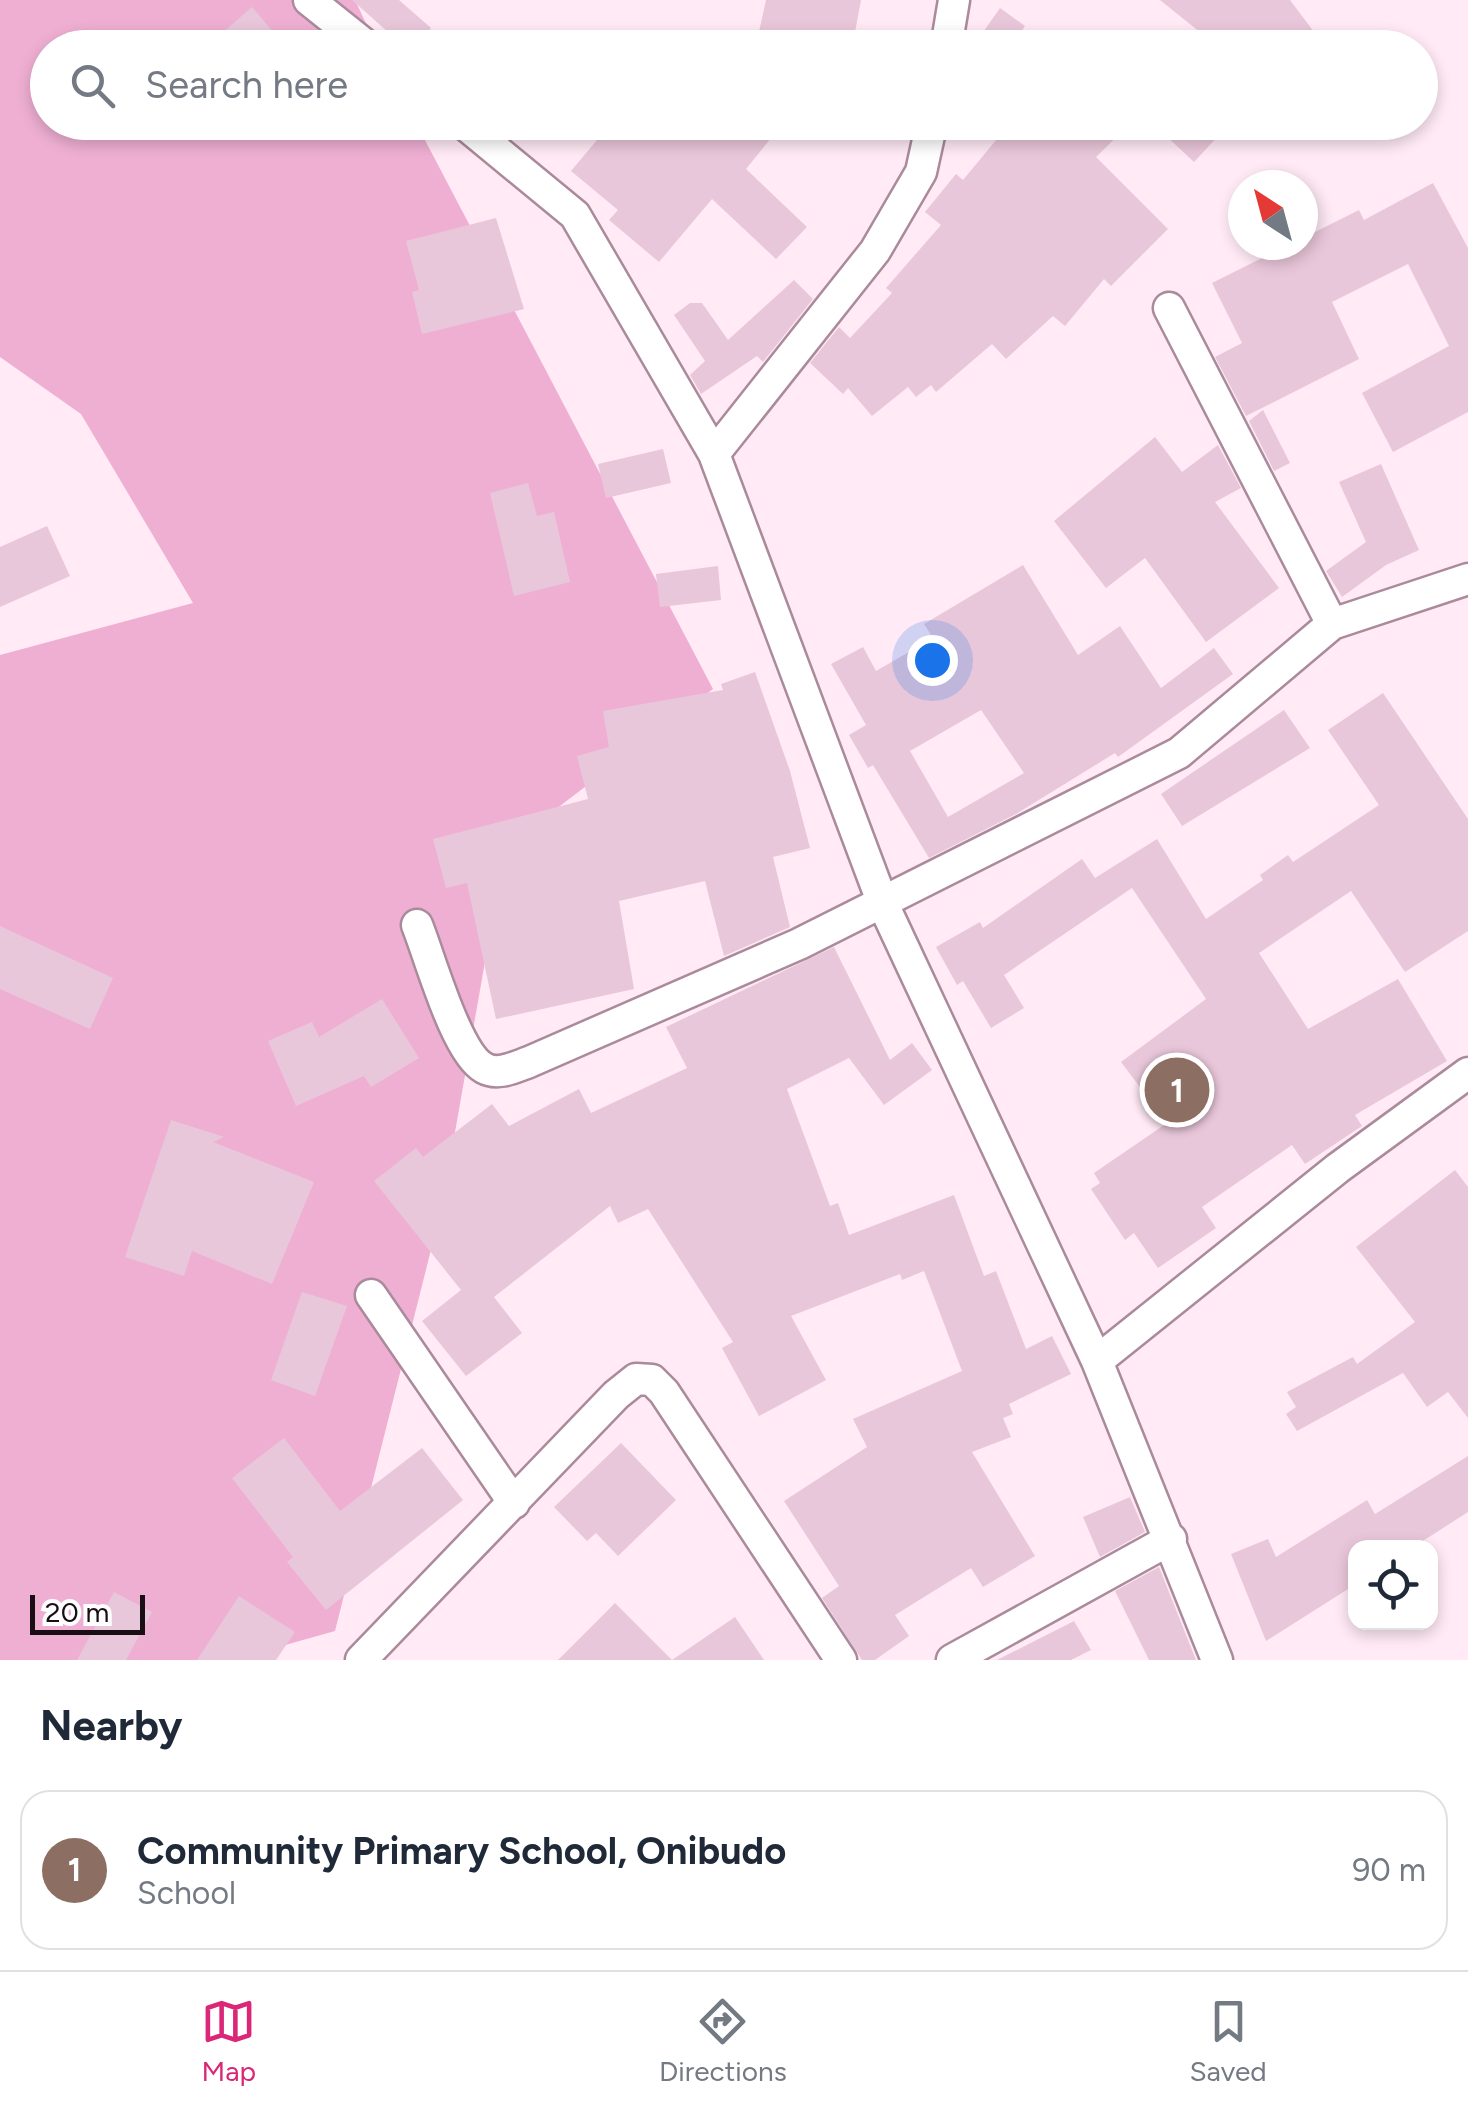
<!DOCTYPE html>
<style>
:root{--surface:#fff;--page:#f6f6f7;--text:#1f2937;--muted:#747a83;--line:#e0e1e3;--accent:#db2777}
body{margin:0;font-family:Figtree,sans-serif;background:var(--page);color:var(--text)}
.controls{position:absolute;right:30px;bottom:30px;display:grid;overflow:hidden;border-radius:20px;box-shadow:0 5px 15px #0003}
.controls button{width:90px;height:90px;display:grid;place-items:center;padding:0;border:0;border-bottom:2px solid var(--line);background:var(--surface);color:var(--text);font:50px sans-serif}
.compass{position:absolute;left:1228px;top:170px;width:90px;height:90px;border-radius:50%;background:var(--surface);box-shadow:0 5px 15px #0003;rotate:324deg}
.scale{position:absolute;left:30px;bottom:25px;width:115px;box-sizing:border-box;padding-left:10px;border:5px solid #1a0e15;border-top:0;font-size:28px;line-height:35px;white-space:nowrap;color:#1a0e15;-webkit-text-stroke:8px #fefefe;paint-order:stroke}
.you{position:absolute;left:932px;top:660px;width:35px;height:35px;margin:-25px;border:8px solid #fff;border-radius:50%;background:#1a73e8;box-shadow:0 0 0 15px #1a73e833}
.badge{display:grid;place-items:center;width:65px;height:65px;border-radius:50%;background:var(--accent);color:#fff;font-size:32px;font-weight:700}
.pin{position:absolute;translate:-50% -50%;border:5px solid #fff;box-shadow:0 2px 10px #0006}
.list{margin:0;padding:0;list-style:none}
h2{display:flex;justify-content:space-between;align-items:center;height:130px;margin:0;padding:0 40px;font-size:42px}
h2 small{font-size:32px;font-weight:400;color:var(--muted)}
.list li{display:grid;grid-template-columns:65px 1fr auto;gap:30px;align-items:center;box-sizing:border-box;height:160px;margin:0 20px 20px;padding:0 20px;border:2px solid var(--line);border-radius:30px}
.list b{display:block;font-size:38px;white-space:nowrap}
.list p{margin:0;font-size:32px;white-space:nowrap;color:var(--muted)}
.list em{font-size:32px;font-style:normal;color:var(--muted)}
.icon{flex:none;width:55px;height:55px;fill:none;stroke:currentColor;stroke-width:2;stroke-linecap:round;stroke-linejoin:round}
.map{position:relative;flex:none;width:1468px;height:1660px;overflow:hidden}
.search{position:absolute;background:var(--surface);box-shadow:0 5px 15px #0003;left:30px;right:30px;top:30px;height:110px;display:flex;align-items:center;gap:25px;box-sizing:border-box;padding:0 35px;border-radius:55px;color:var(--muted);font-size:38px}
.sheet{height:310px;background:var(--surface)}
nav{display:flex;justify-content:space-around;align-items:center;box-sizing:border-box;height:140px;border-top:2px solid var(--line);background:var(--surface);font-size:28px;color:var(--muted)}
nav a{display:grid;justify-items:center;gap:5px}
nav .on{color:var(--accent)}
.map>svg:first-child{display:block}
.green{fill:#efafd3}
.building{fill:#e9c7da;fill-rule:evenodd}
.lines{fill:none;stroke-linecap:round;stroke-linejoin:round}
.minor-casing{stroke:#aa8a9b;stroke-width:35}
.minor{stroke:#fff;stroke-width:30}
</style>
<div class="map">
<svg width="1468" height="1660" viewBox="0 0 1468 1660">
<rect width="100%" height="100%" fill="#ffeaf5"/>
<path class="green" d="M 0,0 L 355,0 L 377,47 L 48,48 L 48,122 L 416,123 L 713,689 L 505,848 L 442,1206 L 335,1631 L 232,1660 L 0,1660 L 0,655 L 193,603 L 81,414 L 0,357 Z"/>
<path class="building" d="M 352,0 L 399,0 L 431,28 L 414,48 L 406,48 Z
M 766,0 L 861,0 L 852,48 L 793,48 L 757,41 Z
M 1160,0 L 1290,0 L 1326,48 L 1188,48 L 1201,33 Z
M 252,7 L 275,34 L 260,48 L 205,48 Z
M 1000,8 L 1025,26 L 1010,48 L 972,48 Z
M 612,122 L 784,122 L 746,169 L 807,227 L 776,259 L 712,199 L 659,262 L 609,220 L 618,210 L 571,171 Z
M 1011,122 L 1132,122 L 1096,157 L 1168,229 L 1111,286 L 1104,279 L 1065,326 L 1053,316 L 1006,359 L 992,344 L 936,392 L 931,385 L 916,397 L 908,387 L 872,416 L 848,388 L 843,394 L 810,363 L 839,327 L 850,338 L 892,293 L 886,288 L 941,225 L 925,212 L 956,174 L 963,180 Z
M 1151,122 L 1231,122 L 1194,162 Z
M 1433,183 L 1468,248 L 1468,412 L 1393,452 L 1362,393 L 1449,346 L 1408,264 L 1332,302 L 1359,359 L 1246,416 L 1215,357 L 1242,343 L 1212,283 L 1288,245 L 1303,245 L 1303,238 L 1359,210 L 1364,220 Z
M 496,218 L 524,309 L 422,334 L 412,292 L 419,290 L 406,241 Z
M 794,280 L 813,299 L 763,362 L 757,356 L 701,394 L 690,375 L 705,361 L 674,315 L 690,303 L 702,303 L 728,340 Z
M 1263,410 L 1290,463 L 1274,471 L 1249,421 Z
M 1155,437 L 1182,472 L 1218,445 L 1241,488 L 1215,502 L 1279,588 L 1206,642 L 1145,558 L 1106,588 L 1054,521 Z
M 663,449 L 671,483 L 606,498 L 598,464 Z
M 1381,464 L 1419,550 L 1386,565 L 1342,597 L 1326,571 L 1366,542 L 1339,482 Z
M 528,483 L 537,516 L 554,512 L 570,582 L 514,596 L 490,493 Z
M 47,526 L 70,576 L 0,607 L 0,547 Z
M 1023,565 L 1078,655 L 1120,626 L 1161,688 L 1214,648 L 1233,674 L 1118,757 L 1115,753 L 1016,814 L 929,858 L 873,765 L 868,768 L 849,735 L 866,725 L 831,664 L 863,647 L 876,671 L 933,638 L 924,624 ZM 981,710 L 1024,773 L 948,817 L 910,751 Z
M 718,566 L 721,600 L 660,607 L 656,574 Z
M 755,672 L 790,771 L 810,848 L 773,857 L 790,927 L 724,956 L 705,881 L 619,901 L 634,989 L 496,1019 L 467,883 L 446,888 L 433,839 L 588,799 L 577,756 L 609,747 L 603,711 L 723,690 L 721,684 Z
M 1383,693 L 1468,819 L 1468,931 L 1405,972 L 1351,891 L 1259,953 L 1308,1029 L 1398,979 L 1447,1061 L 1355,1115 L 1362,1126 L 1305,1164 L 1292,1145 L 1202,1207 L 1216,1228 L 1158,1268 L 1134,1233 L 1125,1240 L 1091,1189 L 1100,1183 L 1094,1173 L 1167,1123 L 1121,1062 L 1206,999 L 1132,888 L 1004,975 L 1024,1008 L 991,1028 L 963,981 L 957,985 L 936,947 L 980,922 L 983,928 L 1082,859 L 1095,878 L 1157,839 L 1206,919 L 1263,880 L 1260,875 L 1288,855 L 1293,862 L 1379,805 L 1328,730 Z
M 1284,710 L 1310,748 L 1182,826 L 1161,794 Z
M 0,926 L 113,978 L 90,1029 L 0,989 Z
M 834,947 L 890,1060 L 912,1043 L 932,1070 L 884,1105 L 849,1058 L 787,1089 L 830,1206 L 838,1203 L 849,1235 L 954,1195 L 984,1276 L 996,1271 L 1026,1349 L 1052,1336 L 1071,1374 L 1009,1404 L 1013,1414 L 1003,1418 L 1011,1437 L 972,1452 L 1035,1556 L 983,1587 L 971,1568 L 895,1615 L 909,1636 L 875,1660 L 862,1660 L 822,1598 L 839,1586 L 784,1501 L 867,1447 L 853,1419 L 962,1371 L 924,1271 L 902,1280 L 900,1274 L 791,1316 L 826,1380 L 759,1416 L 722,1348 L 733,1342 L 648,1209 L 618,1223 L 610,1206 L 494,1297 L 522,1333 L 466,1376 L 422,1321 L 461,1290 L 374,1181 L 416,1148 L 423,1157 L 492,1104 L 509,1126 L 579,1089 L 591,1113 L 687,1068 L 666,1027 Z
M 382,999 L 419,1058 L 371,1087 L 364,1076 L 296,1106 L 268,1041 L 312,1022 L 319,1037 Z
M 171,1120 L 224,1137 L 213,1142 L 314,1182 L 272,1284 L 192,1251 L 184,1276 L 125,1257 Z
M 1455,1170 L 1468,1187 L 1468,1418 L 1448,1392 L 1427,1407 L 1403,1373 L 1297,1431 L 1286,1414 L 1296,1407 L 1287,1392 L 1353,1357 L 1357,1364 L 1415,1322 L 1356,1247 Z
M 302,1292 L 347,1306 L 315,1396 L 271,1380 Z
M 284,1438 L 340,1511 L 422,1448 L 463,1500 L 326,1610 L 287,1562 L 293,1557 L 232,1478 Z
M 621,1443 L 676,1500 L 618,1556 L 596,1533 L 587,1541 L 554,1507 Z
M 1468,1456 L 1468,1512 L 1412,1548 L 1356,1548 L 1356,1584 L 1266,1641 L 1231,1554 L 1268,1539 L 1276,1557 L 1367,1500 L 1375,1514 Z
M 1130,1497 L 1145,1532 L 1100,1557 L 1083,1517 Z
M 1159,1567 L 1163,1577 L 1196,1660 L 1149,1660 L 1115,1591 Z
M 114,1592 L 152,1612 L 126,1660 L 77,1660 Z
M 239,1596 L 295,1632 L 276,1660 L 197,1660 Z
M 615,1603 L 672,1660 L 558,1660 Z
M 735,1617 L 764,1660 L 672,1660 Z
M 1074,1621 L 1091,1650 L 1071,1660 L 997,1660 Z"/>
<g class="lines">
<g class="minor-casing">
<path id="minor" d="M 309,0 L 369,48
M 946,48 L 954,0
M 462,122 L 575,215 L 714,454 L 883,904 L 1097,1361 L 1217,1660
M 1169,308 L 1332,624
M 714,454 L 875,251 L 921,172 L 932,122
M 417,925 C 430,957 456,1053 484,1068 C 498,1076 515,1067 529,1062 L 799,944 L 1179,753 L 1332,624 L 1468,579
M 371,1295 L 514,1503
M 1097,1361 L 1338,1168 L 1468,1073
M 361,1660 L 616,1395 L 636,1379 L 652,1380 L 664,1392 L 841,1660
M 952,1660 L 1171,1539"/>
</g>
<use href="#minor" class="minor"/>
</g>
</svg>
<div class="controls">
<button><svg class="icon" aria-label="locate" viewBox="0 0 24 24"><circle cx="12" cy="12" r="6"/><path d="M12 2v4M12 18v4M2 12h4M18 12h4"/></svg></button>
</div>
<svg class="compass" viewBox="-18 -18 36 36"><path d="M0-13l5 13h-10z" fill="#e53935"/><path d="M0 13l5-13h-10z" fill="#747a83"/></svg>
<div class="scale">20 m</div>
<div class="you"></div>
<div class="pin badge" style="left:1177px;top:1090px;background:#8d6e63">1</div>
<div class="search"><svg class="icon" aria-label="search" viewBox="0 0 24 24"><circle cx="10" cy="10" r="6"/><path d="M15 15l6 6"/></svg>Search here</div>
</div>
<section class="sheet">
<h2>Nearby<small></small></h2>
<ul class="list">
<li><span class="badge" style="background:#8d6e63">1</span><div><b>Community Primary School, Onibudo</b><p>School</p></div><em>90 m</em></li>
</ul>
</section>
<nav>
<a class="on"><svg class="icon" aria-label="map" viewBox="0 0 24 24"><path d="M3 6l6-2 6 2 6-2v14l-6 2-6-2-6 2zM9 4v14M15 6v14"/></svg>Map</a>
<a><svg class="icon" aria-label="directions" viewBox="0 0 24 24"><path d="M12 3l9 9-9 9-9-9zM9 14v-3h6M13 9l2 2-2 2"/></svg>Directions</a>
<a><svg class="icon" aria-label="saved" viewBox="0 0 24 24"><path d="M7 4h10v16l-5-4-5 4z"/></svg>Saved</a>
</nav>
